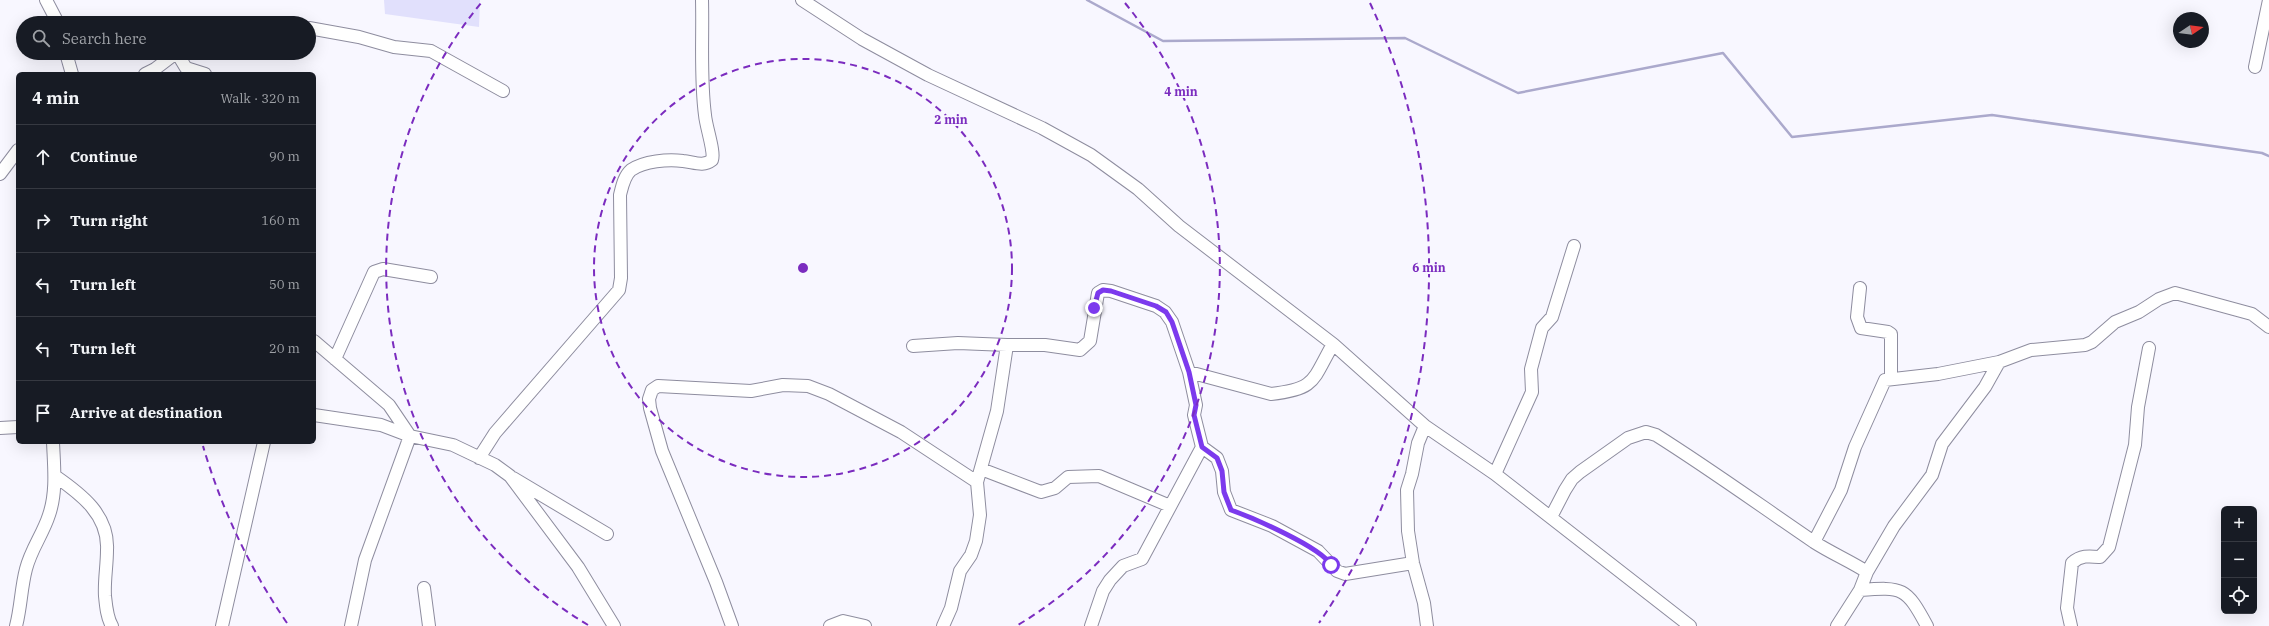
<!DOCTYPE html>
<meta charset="utf-8">
<style>
:root{--surface:#171b24;--page:#20242c;--text:#f1f3f6;--muted:#9ea1a6;--line:#363941}
body{margin:0;font-family:"IBM Plex Serif",serif;background:var(--page);color:var(--text)}
.controls{position:absolute;right:12px;bottom:12px;display:grid;overflow:hidden;border-radius:6px;box-shadow:0 4px 16px #0002}
.controls button{width:36px;height:36px;display:grid;place-items:center;padding:0;border:0;border-bottom:1px solid var(--line);background:var(--surface);color:var(--text);font:20px sans-serif}
.compass{position:absolute;left:2173px;top:12px;width:36px;height:36px;border-radius:50%;background:var(--surface);box-shadow:0 4px 16px #0002;rotate:77deg}
.stop{position:absolute;width:12px;height:12px;margin:-9px;border:3px solid #7c3aed;border-radius:50%;background:#fff}
.stop.end{background:#7c3aed;border-color:#fff;box-shadow:0 1px 4px #0008}
.list{margin:0;padding:0;list-style:none}
h2{display:flex;justify-content:space-between;align-items:center;height:52px;margin:0;padding:0 16px;font-size:17px}
h2 small{font-size:13px;font-weight:400;color:var(--muted)}
.list li{display:grid;grid-template-columns:26px 1fr auto;gap:12px;align-items:center;box-sizing:border-box;height:64px;padding:0 16px;border-top:1px solid var(--line)}
.list b{display:block;font-size:15px;white-space:nowrap}
.list em{font-size:13px;font-style:normal;color:var(--muted)}
.icon{flex:none;width:22px;height:22px;fill:none;stroke:currentColor;stroke-width:2;stroke-linecap:round;stroke-linejoin:round}
.map{position:relative;flex:none;width:2269px;height:626px;overflow:hidden}
.search{position:absolute;background:var(--surface);box-shadow:0 4px 16px #0002;left:16px;top:16px;width:300px;height:44px;display:flex;align-items:center;gap:10px;box-sizing:border-box;padding:0 14px;border-radius:22px;color:var(--muted);font-size:15px}
.panel{position:absolute;background:var(--surface);box-shadow:0 4px 16px #0002;left:16px;top:72px;width:300px;height:372px;border-radius:6px}
.map>svg:first-child{display:block}
.green{fill:#e1e0fc}
.lines{fill:none;stroke-linecap:round;stroke-linejoin:round}
.stream{stroke:#aba9cc;stroke-width:2.5}
.minor-casing{stroke:#8e8d9f;stroke-width:14}
.minor{stroke:#fff;stroke-width:12}
.route{stroke:#7c3aed;stroke-width:5}
.ring{fill:none;stroke:#7b2cbf;stroke-width:2;stroke-dasharray:7 5}
.centre{fill:#7b2cbf;stroke:#f8f7ff;stroke-width:2}
.ring-label{font-size:12px;text-anchor:middle;font-weight:bold;fill:#7b2cbf;stroke:#f8f7ff;stroke-width:4;stroke-linejoin:round;paint-order:stroke}
</style>
<div class="map">
<svg width="2269" height="626" viewBox="0 0 2269 626">
<rect width="100%" height="100%" fill="#f8f7ff"/>
<path class="green" d="M 384,0 L 480,0 L 479,27 L 385,14 Z"/>
<g class="lines">
<path class="stream" d="M 1087,0 L 1163,41 L 1405,38 L 1518,93 L 1723,53 L 1792,137 L 1992,115 L 2262,153 L 2269,156"/>
<g class="minor-casing">
<path id="minor" d="M 46,0 L 58,23
M 802,0 L 862,39 L 928,75 L 1042,128 L 1091,155 L 1138,189 L 1179,226 L 1333,344 L 1425,426 L 1495,474 L 1690,626
M 309,28 L 359,37 L 394,47 L 431,51 L 503,91
M 66,53 L 72,74
M 177,53 L 186,68 L 205,74
M 2255,67 L 2269,0
M 145,74 L 155,69 L 176,53
M 0,174 L 18,150
M 1860,288 L 1857,317 L 1861,328 L 1888,332 L 1891,334 L 1891,378
M 314,341 L 389,405 L 410,436 L 365,560 L 351,626
M 1007,345 L 1045,345 L 1080,350 L 1090,341 L 1098,293 L 1103,290 L 1111,291 L 1156,306 L 1165,312 L 1172,322 L 1189,372 L 1196,405 L 1194,415 L 1202,447 L 1142,559 L 1123,566 L 1110,580 L 1103,591 L 1091,626
M 913,346 L 958,343 L 1007,345 L 997,411 L 977,482 L 980,515 L 976,541 L 971,555 L 960,571 L 951,608 L 943,626
M 335,359 L 374,272 L 383,269 L 431,277
M 1189,372 L 1271,394 C 1316,389 1312,381 1333,344
M 314,415 L 381,425 L 410,436 L 453,445 L 495,465 L 510,476 L 578,567 L 614,626
M 1425,426 L 1418,443 L 1412,474 L 1407,490 L 1408,531 L 1413,563 L 1424,603 L 1427,626
M 0,428 L 18,427
M 1202,447 L 1217,458 L 1222,471 L 1224,492 L 1231,510 L 1272,526 L 1318,551 L 1337,571 L 1345,574 L 1413,563
M 479,458 L 495,433 L 619,290 L 621,278 L 620,195 C 622,187 624,176 631,170 C 644,161 668,159 683,161 C 694,162 703,167 712,160 C 715,152 706,127 705,115 C 700,77 703,38 702,0
M 981,469 L 1041,492 L 1055,488 L 1068,477 L 1099,476 L 1170,506
M 1495,474 L 1532,392 L 1531,369 L 1542,328 L 1552,317 L 1574,246
M 55,476 C 81,494 109,515 107,550 C 107,566 104,581 105,596 C 106,606 107,618 112,626
M 513,478 L 607,534
M 1551,517 L 1565,490 L 1572,479 L 1580,472 L 1628,438 L 1646,432 L 1656,435 C 1710,469 1761,506 1814,542 C 1831,553 1850,561 1867,572
M 1814,542 L 1841,490 L 1855,447 L 1885,380 L 1938,374 L 1999,362 L 2031,350 L 2085,345 L 2092,342 L 2115,322 L 2139,312 L 2159,299 L 2175,293 L 2252,314 L 2269,327
M 424,588 L 429,626
M 1860,590 C 1903,587 1906,587 1927,626
M 16,626 C 21,607 21,588 26,569 C 31,549 43,534 49,515 C 57,492 54,466 53,442
M 222,626 L 264,442
M 732,626 L 716,582 L 662,451 L 650,408 L 649,399 L 652,390 L 658,386 L 751,391 L 783,385 L 808,386 L 829,394 L 901,432 L 977,482
M 830,626 L 843,621 L 865,626
M 1837,626 L 1860,590 L 1867,572 L 1894,526 L 1932,475 L 1942,444 L 1985,387 L 1999,362
M 2071,626 L 2067,608 L 2072,563 C 2081,555 2089,556 2100,557 L 2109,547 L 2135,445 L 2138,407 L 2149,348"/>
</g>
<use href="#minor" class="minor"/>
</g>
<g class="lines">
<path class="route" d="M 1094,308 L 1098,293 L 1103,290 L 1111,291 L 1156,306 L 1166,312 L 1172,322 L 1189,372 L 1196,405 L 1194,415 L 1202,447 L 1217,458 L 1222,471 L 1224,492 L 1231,510 C 1253,518 1321,547 1331,565"/>
</g>
<g class="ring">
<circle cx="803" cy="268" r="209"/>
<path d="M588 625A417 417 0 0 1 481 3M1125 3A417 417 0 0 1 1018 625"/>
<path d="M287 623A626 626 0 0 1 203 446M1370 3A626 626 0 0 1 1319 623"/>
</g>
<circle cx="803" cy="268" r="6" class="centre"/>
<g class="ring-label">
<text x="1181" y="96">4 min</text>
<text x="951" y="124">2 min</text>
<text x="1429" y="272">6 min</text>
</g>
</svg>
<div class="controls">
<button>+</button>
<button>−</button>
<button><svg class="icon" aria-label="locate" viewBox="0 0 24 24"><circle cx="12" cy="12" r="6"/><path d="M12 2v4M12 18v4M2 12h4M18 12h4"/></svg></button>
</div>
<svg class="compass" viewBox="-18 -18 36 36"><path d="M0-13l5 13h-10z" fill="#e53935"/><path d="M0 13l5-13h-10z" fill="#9ea1a6"/></svg>
<div class="stop" style="left:1331px;top:565px"></div>
<div class="stop end" style="left:1094px;top:308px"></div>
<div class="search"><svg class="icon" aria-label="search" viewBox="0 0 24 24"><circle cx="10" cy="10" r="6"/><path d="M15 15l6 6"/></svg>Search here</div>
<section class="panel">
<h2>4 min<small>Walk · 320 m</small></h2>
<ul class="list">
<li><svg class="icon" aria-label="ahead" viewBox="0 0 24 24"><path d="M12 20V5M6 11l6-6 6 6"/></svg><div><b>Continue</b></div><em>90 m</em></li>
<li><svg class="icon" aria-label="right" viewBox="0 0 24 24"><path d="M7 20v-9h11M14 6l5 5-5 5"/></svg><div><b>Turn right</b></div><em>160 m</em></li>
<li><svg class="icon" aria-label="left" viewBox="0 0 24 24"><path d="M17 20v-9H6M10 6l-5 5 5 5"/></svg><div><b>Turn left</b></div><em>50 m</em></li>
<li><svg class="icon" aria-label="left" viewBox="0 0 24 24"><path d="M17 20v-9H6M10 6l-5 5 5 5"/></svg><div><b>Turn left</b></div><em>20 m</em></li>
<li><svg class="icon" aria-label="arrive" viewBox="0 0 24 24"><path d="M6 21V4h12l-3 4 3 4H6"/></svg><div><b>Arrive at destination</b></div></li>
</ul>
</section>
</div>
